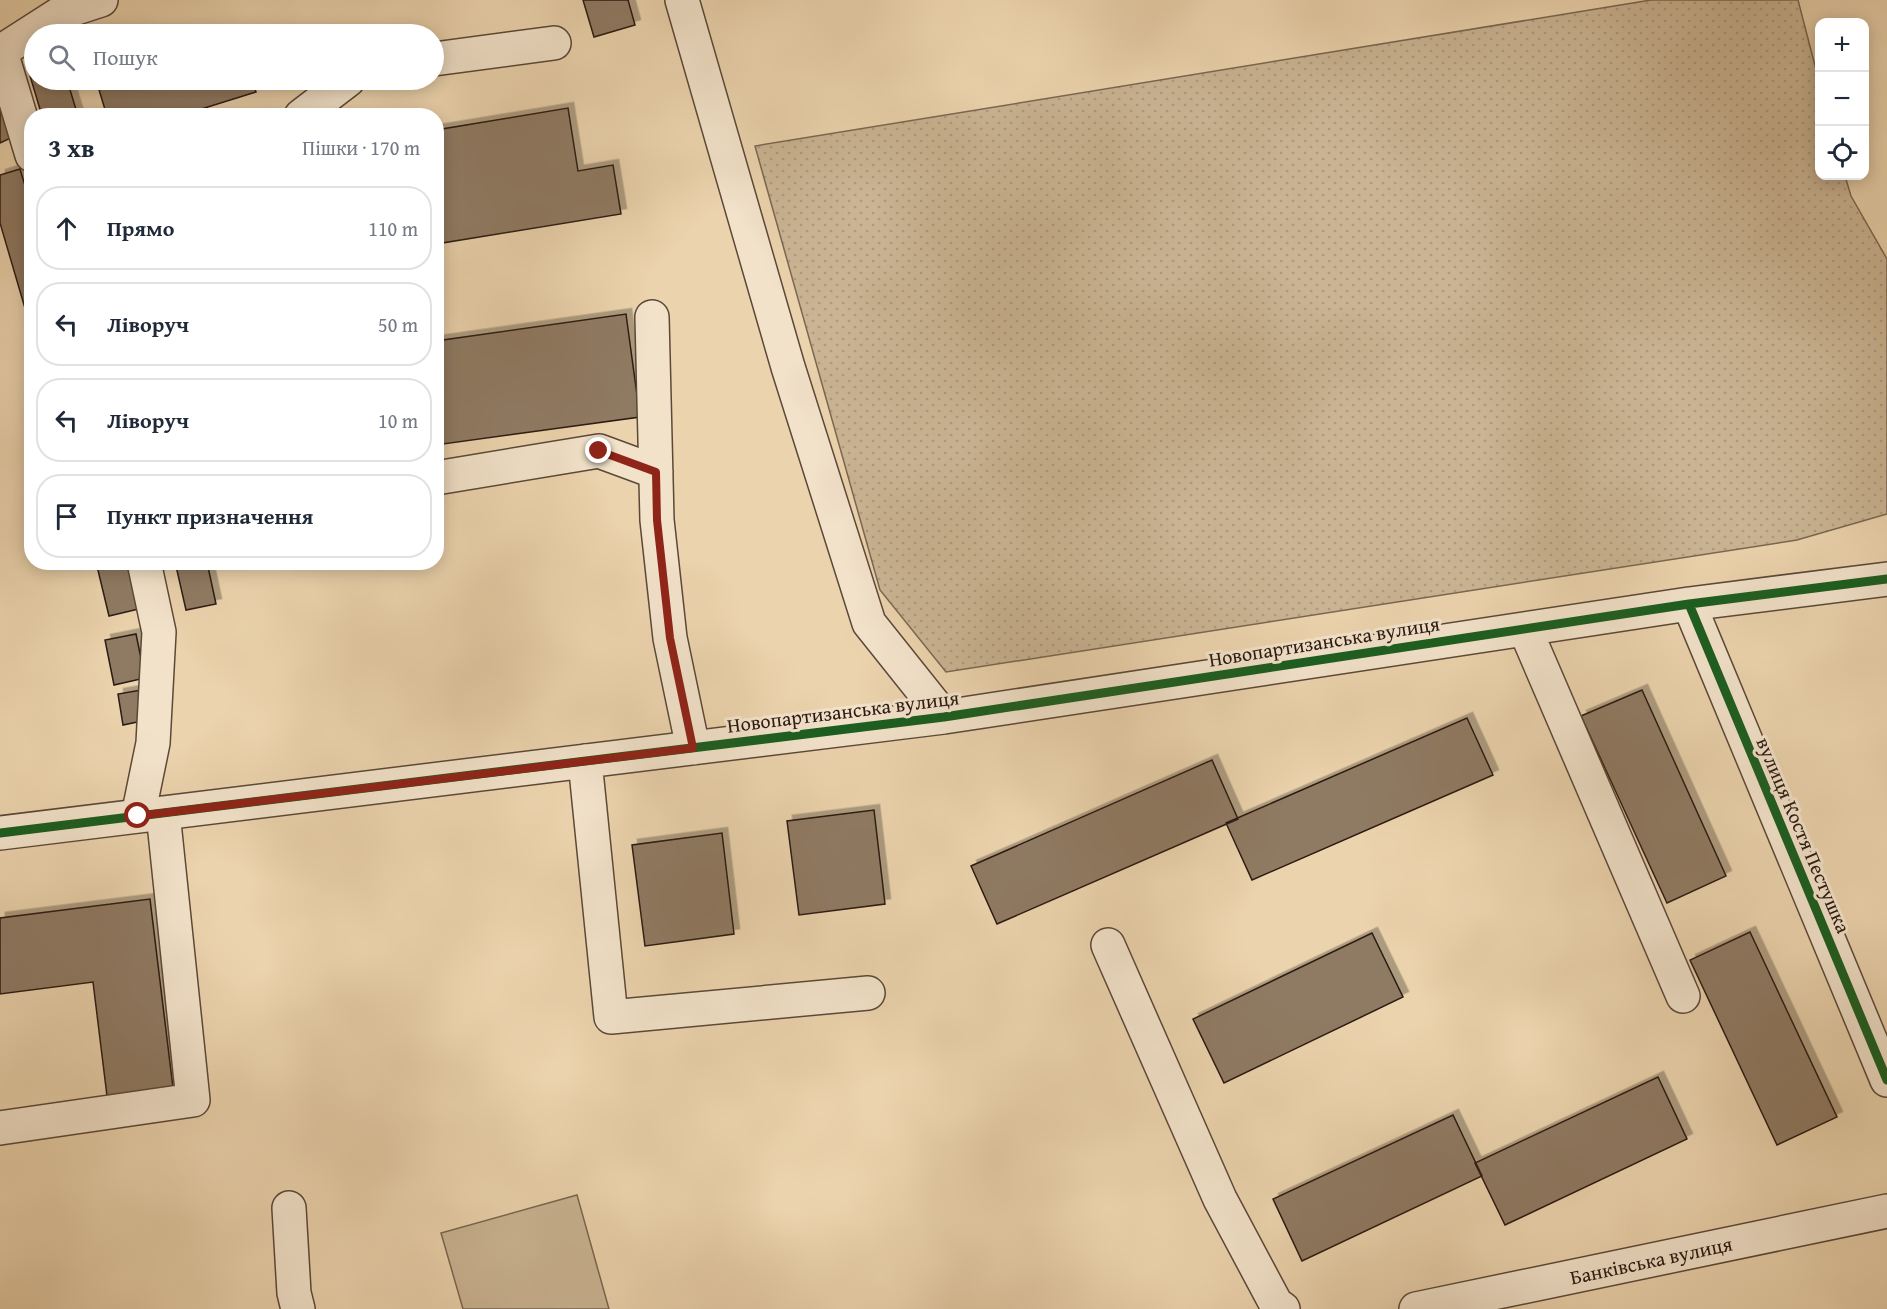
<!DOCTYPE html>
<html lang="uk">
<meta charset="utf-8">
<style>
:root{--surface:#fff;--page:#f2f2f3;--text:#1f2937;--muted:#747a83;--line:#e0e1e3}
body{margin:0;font-family:"Gentium Book Plus",serif;background:var(--page);color:var(--text)}
.controls{position:absolute;right:18px;top:18px;display:grid;overflow:hidden;border-radius:12px;box-shadow:0 3px 15px #0003}
.controls button{width:54px;height:54px;display:grid;place-items:center;padding:0;border:0;border-bottom:2px solid var(--line);background:var(--surface);color:var(--text);font:30px sans-serif}
.stop{position:absolute;width:18px;height:18px;margin:-14px;border:4px solid #8f2418;border-radius:50%;background:#fff}
.stop.end{background:#8f2418;border-color:#fff;box-shadow:0 2px 6px #0008}
.list{margin:0;padding:0;list-style:none}
h2{display:flex;justify-content:space-between;align-items:center;height:78px;margin:0;padding:0 24px;font-size:26px}
h2 small{font-size:20px;font-weight:400;color:var(--muted)}
.list li{display:grid;grid-template-columns:39px 1fr auto;gap:18px;align-items:center;box-sizing:border-box;height:84px;margin:0 12px 12px;padding:0 12px;border:2px solid var(--line);border-radius:24px}
.list b{display:block;font-size:22px;white-space:nowrap}
.list em{font-size:20px;font-style:normal;color:var(--muted)}
.icon{flex:none;width:33px;height:33px;fill:none;stroke:currentColor;stroke-width:2;stroke-linecap:round;stroke-linejoin:round}
.map{position:relative;flex:none;width:1887px;height:1309px;overflow:hidden}
.search{position:absolute;background:var(--surface);box-shadow:0 3px 15px #0003;left:24px;top:24px;width:420px;height:66px;display:flex;align-items:center;gap:15px;box-sizing:border-box;padding:0 21px;border-radius:33px;color:var(--muted);font-size:22px}
.panel{position:absolute;background:var(--surface);box-shadow:0 3px 15px #0003;left:24px;top:108px;width:420px;height:462px;border-radius:24px}
.map>svg:first-child{display:block}
.park{fill:#cab493;stroke:#7a6752;stroke-width:1.5}
.garden{fill:url(#garden-dots);stroke:#7a6752;stroke-width:1.5}
.building{fill:#8f7a63;stroke:#2b1a12;stroke-width:1.5;filter:url(#shadow)}
.lines{fill:none;stroke-linecap:round;stroke-linejoin:round}
.minor-casing{stroke:#5b4839;stroke-width:36}
.minor{stroke:#f2e2ca;stroke-width:33}
.cycleway-casing{stroke:#f2e2ca;stroke-width:13}
.cycleway{stroke:#1b5e20;stroke-width:9}
.route{stroke:#8f2418;stroke-width:8}
.labels{text-anchor:middle;dominant-baseline:central;stroke-width:6;stroke-linejoin:round;paint-order:stroke}
.street-label{font-size:20px;fill:#2b1a12;stroke:#f2e2ca}
</style>
<div class="map">
<svg width="1887" height="1309" viewBox="0 0 1887 1309">
<defs>
<pattern id="garden-dots" width="8" height="8" patternUnits="userSpaceOnUse" patternTransform="scale(1.5)"><rect width="8" height="8" fill="#cab493"/><path d="M2 2h.1M6 6h.1" fill="none" stroke="#ae9a7e" stroke-width="1.8" stroke-linecap="round"/></pattern>
<filter id="shadow"><feDropShadow dx="5.5" dy="-5.5" stdDeviation="0" flood-color="#0004"/></filter>
</defs>
<rect width="100%" height="100%" fill="#ebd3ad"/>
<filter id="stains"><feTurbulence type="fractalNoise" baseFrequency=".00333" numOctaves="4"/><feColorMatrix values="0 0 0 0 .2 0 0 0 0 .09 0 0 0 0 .02 0 0 0 .5 -.17"/></filter>
<radialGradient id="worn" r=".72"><stop offset=".6" stop-color="#630" stop-opacity="0"/><stop offset="1" stop-color="#630" stop-opacity=".3"/></radialGradient>
<path class="park" d="M 577,1195 L 609,1309 L 463,1309 L 441,1233 Z"/>
<path class="garden" d="M 1651,0 L 1798,0 L 1819,81 L 1820,176 L 1845,176 L 1851,196 L 1887,259 L 1887,514 L 1797,540 L 946,672 L 880,590 L 755,146 Z"/>
<path class="building" d="M 583,0 L 628,0 L 635,25 L 594,37 Z
M 34,67 L 34,80 L 67,80 L 78,116 L 42,116 L 28,69 Z
M 96,80 L 252,80 L 256,92 L 179,116 L 107,116 Z
M 0,107 L 13,137 L 0,143 Z
M 568,108 L 578,171 L 613,165 L 621,214 L 436,244 L 436,130 Z
M 20,169 L 32,209 L 32,332 L 0,223 L 0,175 Z
M 626,314 L 640,417 L 436,445 L 436,341 Z
M 96,562 L 132,562 L 143,608 L 109,616 Z
M 193,562 L 207,562 L 216,604 L 186,610 L 176,566 Z
M 136,634 L 145,678 L 114,685 L 105,640 Z
M 141,690 L 147,720 L 123,725 L 118,694 Z
M 1642,690 L 1726,876 L 1667,903 L 1581,716 Z
M 1467,718 L 1493,775 L 1252,880 L 1226,823 Z
M 1212,760 L 1238,819 L 997,924 L 971,866 Z
M 874,810 L 885,904 L 799,915 L 787,821 Z
M 722,833 L 734,934 L 645,946 L 632,845 Z
M 150,899 L 173,1088 L 107,1096 L 93,982 L 0,994 L 0,918 Z
M 1750,932 L 1837,1117 L 1777,1145 L 1690,960 Z
M 1372,933 L 1403,997 L 1224,1083 L 1193,1019 Z
M 1658,1077 L 1687,1139 L 1505,1225 L 1475,1163 Z
M 1453,1115 L 1482,1176 L 1302,1261 L 1273,1199 Z"/>
<g class="lines">
<g class="minor-casing">
<path id="minor" d="M 682,0 L 788,367 L 869,623 L 944,717
M 0,52 L 61,13 L 101,0
M 1,52 L 32,155
M 434,59 L 554,43
M 301,116 L 348,80
M 652,317 L 657,520 L 670,638 L 693,748
M 436,478 L 599,451 L 656,472
M 1689,604 L 1887,1080
M 1525,629 L 1683,996
M 585,761 L 611,1017 L 868,993
M 138,816 L 153,743 L 159,632 L 144,562
M 0,833 L 944,717 L 1689,604 L 1887,579
M 1108,945 L 1220,1199 L 1276,1304 L 1283,1309
M 0,1128 L 193,1100 L 163,813
M 289,1208 L 294,1293 L 298,1309
M 1416,1309 L 1887,1211"/>
</g>
<use href="#minor" class="minor"/>
<g class="cycleway-casing">
<path id="cycleway" d="M 1689,604 L 1887,1080
M 0,833 L 944,717 L 1689,604 L 1887,579"/>
</g>
<use href="#cycleway" class="cycleway"/>
</g>
<g class="lines">
<path class="route" d="M 138,816 L 693,748 L 670,638 L 657,520 L 656,472 L 599,451"/>
</g>
<g class="labels">
<g class="street-label">
<text transform="translate(1324 641) rotate(-9)">Новопартизанська вулиця</text>
<text transform="translate(843 711) rotate(-7)">Новопартизанська вулиця</text>
<text transform="translate(1804 835) rotate(67)">вулиця Костя Пестушка</text>
<text transform="translate(1651 1260) rotate(-12)">Банківська вулиця</text>
</g>
</g>
<rect width="100%" height="100%" filter="url(#stains)"/>
<rect width="100%" height="100%" fill="url(#worn)"/>
</svg>
<div class="controls">
<button>+</button>
<button>−</button>
<button><svg class="icon" aria-label="locate" viewBox="0 0 24 24"><circle cx="12" cy="12" r="6"/><path d="M12 2v4M12 18v4M2 12h4M18 12h4"/></svg></button>
</div>
<div class="stop" style="left:138px;top:816px"></div>
<div class="stop end" style="left:599px;top:451px"></div>
<div class="search"><svg class="icon" aria-label="search" viewBox="0 0 24 24"><circle cx="10" cy="10" r="6"/><path d="M15 15l6 6"/></svg>Пошук</div>
<section class="panel">
<h2>3 хв<small>Пішки · 170 m</small></h2>
<ul class="list">
<li><svg class="icon" aria-label="ahead" viewBox="0 0 24 24"><path d="M12 20V5M6 11l6-6 6 6"/></svg><div><b>Прямо</b></div><em>110 m</em></li>
<li><svg class="icon" aria-label="left" viewBox="0 0 24 24"><path d="M17 20v-9H6M10 6l-5 5 5 5"/></svg><div><b>Ліворуч</b></div><em>50 m</em></li>
<li><svg class="icon" aria-label="left" viewBox="0 0 24 24"><path d="M17 20v-9H6M10 6l-5 5 5 5"/></svg><div><b>Ліворуч</b></div><em>10 m</em></li>
<li><svg class="icon" aria-label="arrive" viewBox="0 0 24 24"><path d="M6 21V4h12l-3 4 3 4H6"/></svg><div><b>Пункт призначення</b></div></li>
</ul>
</section>
</div>
